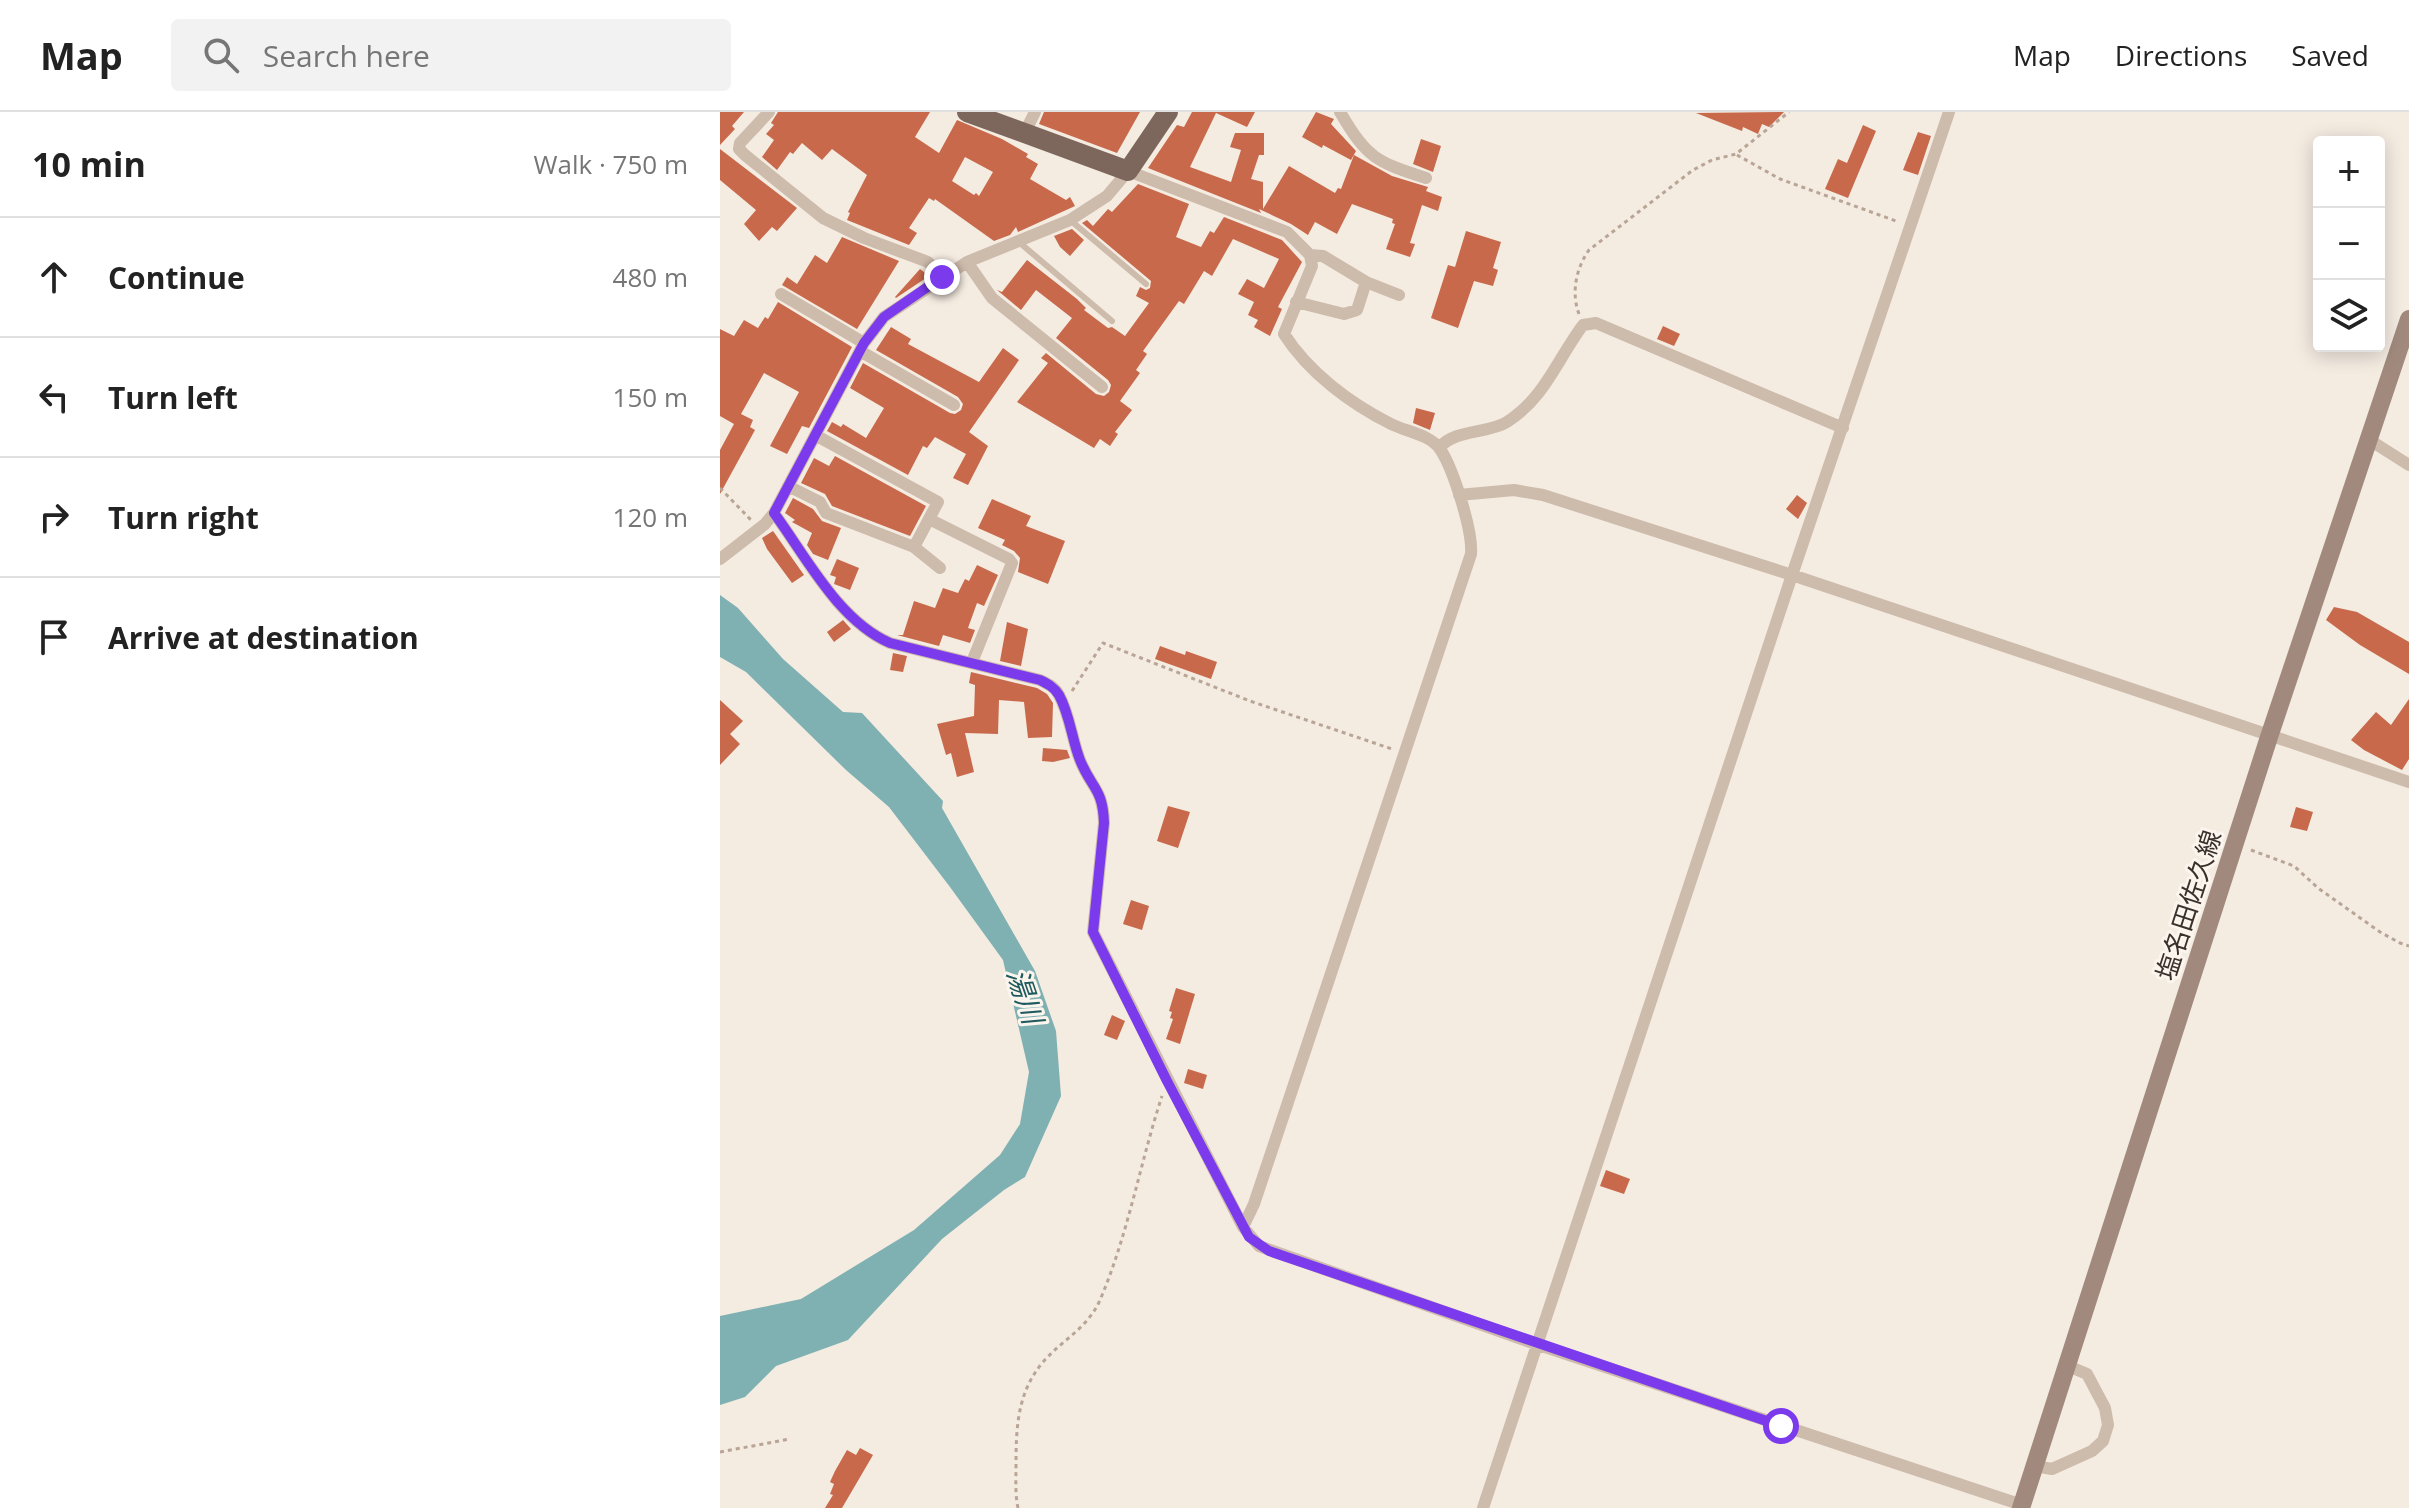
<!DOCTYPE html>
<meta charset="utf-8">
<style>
:root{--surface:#fff;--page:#f2f2f2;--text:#222;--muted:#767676;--line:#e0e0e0}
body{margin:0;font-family:"Open Sans","Noto Sans JP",sans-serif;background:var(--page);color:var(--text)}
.controls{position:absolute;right:24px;top:24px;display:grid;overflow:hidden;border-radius:8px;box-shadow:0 4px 20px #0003}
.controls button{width:72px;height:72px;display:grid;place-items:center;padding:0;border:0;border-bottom:2px solid var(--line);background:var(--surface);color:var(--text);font:40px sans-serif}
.stop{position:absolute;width:24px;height:24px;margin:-18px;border:6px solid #7c3aed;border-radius:50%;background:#fff}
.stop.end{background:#7c3aed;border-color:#fff;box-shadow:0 2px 8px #0008}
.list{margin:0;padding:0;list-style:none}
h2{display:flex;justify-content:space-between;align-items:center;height:104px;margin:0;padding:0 32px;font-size:34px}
h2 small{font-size:26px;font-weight:400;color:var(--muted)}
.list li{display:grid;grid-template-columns:52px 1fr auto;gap:24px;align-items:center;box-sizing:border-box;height:120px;padding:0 32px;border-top:2px solid var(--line)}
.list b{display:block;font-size:30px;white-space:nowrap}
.list em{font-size:26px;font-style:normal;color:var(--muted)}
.icon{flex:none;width:44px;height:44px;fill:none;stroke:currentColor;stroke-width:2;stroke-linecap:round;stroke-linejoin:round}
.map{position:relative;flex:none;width:1689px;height:1396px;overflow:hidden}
header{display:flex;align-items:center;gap:48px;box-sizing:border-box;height:112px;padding:0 40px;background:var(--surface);border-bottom:2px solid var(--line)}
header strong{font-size:38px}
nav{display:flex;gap:44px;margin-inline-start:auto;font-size:28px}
.search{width:560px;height:72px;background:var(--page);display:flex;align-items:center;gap:20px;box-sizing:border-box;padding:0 28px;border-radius:8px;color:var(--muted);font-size:30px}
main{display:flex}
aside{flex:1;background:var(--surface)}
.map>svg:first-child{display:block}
.water{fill:#7fb0b2}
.building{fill:#c8694b;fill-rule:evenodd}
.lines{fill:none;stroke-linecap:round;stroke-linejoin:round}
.path{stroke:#b9a596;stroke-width:3;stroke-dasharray:4 4;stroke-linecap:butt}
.lane{stroke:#cdbbac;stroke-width:6}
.street{stroke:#cdbbac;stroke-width:12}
.secondary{stroke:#a18a7d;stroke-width:18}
.primary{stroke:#7d675c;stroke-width:20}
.route{stroke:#7c3aed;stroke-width:10}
.labels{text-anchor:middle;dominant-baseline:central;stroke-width:6;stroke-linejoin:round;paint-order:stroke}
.street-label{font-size:26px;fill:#3b302b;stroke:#fbf5ee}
.water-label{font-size:28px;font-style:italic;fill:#1f5a5e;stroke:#fbf5ee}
</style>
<header>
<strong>Map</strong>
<div class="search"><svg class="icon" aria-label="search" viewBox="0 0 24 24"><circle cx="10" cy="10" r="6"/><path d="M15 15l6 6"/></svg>Search here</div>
<nav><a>Map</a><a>Directions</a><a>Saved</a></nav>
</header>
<main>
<aside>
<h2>10 min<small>Walk · 750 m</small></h2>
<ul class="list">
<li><svg class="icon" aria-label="ahead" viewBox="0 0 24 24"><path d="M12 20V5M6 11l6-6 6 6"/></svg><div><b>Continue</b></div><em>480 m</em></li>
<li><svg class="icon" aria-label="left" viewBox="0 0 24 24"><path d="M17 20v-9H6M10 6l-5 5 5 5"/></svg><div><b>Turn left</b></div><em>150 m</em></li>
<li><svg class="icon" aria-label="right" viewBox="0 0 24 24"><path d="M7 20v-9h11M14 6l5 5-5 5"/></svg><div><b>Turn right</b></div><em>120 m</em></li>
<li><svg class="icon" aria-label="arrive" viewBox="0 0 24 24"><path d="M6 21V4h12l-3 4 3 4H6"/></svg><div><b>Arrive at destination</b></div></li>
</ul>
</aside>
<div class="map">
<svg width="1689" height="1396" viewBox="0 0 1689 1396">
<rect width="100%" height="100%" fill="#f4ebe1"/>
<path class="water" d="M 0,483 L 18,496 L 63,547 L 123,600 L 142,601 L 223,689 L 222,696 L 315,859 L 336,919 L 341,984 L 305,1065 L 284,1078 L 222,1127 L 128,1228 L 56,1254 L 25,1285 L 0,1293 L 0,1204 L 81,1187 L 194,1118 L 280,1043 L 300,1012 L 309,960 L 283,848 L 230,775 L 169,695 L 126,658 L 26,560 L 0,545 Z"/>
<path class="building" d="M 0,0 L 24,0 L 12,14 L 15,17 L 0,33 Z
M 58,0 L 210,0 L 195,25 L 219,41 L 237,8 L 282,27 L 308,42 L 306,45 L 318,52 L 310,67 L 346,88 L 350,85 L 355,94 L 298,120 L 296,115 L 290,123 L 274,129 L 215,87 L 214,89 L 209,86 L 189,116 L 197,121 L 189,133 L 127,108 L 130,101 L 128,100 L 147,63 L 112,37 L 102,48 L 82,31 L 73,42 L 70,40 L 57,58 L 42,45 L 54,28 L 46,22 L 54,13 L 51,11 ZM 245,45 L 273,60 L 259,84 L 256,81 L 254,83 L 232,69 Z
M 324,0 L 420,0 L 397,41 L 319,12 Z
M 472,0 L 535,0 L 527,15 L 496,1 L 470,55 L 511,70 L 521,38 L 510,35 L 515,21 L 544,21 L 544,43 L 539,43 L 531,67 L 543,70 L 543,97 L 569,54 L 615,81 L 618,76 L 621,77 L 634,43 L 672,64 L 708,75 L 706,79 L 722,85 L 718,99 L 702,93 L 690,131 L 695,132 L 690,145 L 666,137 L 675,112 L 672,111 L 673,107 L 632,92 L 617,122 L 595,110 L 588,123 L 571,112 L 539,97 L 541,101 L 428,56 L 457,13 L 464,15 Z
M 596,0 L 614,7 L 611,12 L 636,39 L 631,48 L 603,33 L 602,36 L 582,25 Z
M 1064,0 L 1049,15 L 1042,12 L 1038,22 L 1023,15 L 1022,19 L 976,1 Z
M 1143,13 L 1156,19 L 1128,86 L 1105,77 L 1118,47 L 1127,51 Z
M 1198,20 L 1211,24 L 1198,63 L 1183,58 Z
M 701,27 L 721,34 L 713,60 L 693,52 Z
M 0,37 L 77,96 L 57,119 L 52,115 L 39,129 L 24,112 L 36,98 L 0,68 Z
M 418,72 L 469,92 L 456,125 L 481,135 L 490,119 L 494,121 L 504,105 L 562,128 L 582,150 L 558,195 L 562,197 L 550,224 L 534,215 L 538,208 L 528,203 L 534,190 L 518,182 L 527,167 L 544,176 L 559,147 L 513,127 L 492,164 L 484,159 L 464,192 L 459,189 L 423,239 L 427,242 L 416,258 L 420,261 L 400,289 L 412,298 L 395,320 L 398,322 L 390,334 L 380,327 L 374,336 L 297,290 L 328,251 L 321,246 L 326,241 L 376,282 L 384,284 L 389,280 L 391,273 L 388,268 L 336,226 L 352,206 L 316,178 L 301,198 L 277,178 L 282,180 L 307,148 L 357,187 L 366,196 L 364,198 L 388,216 L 392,215 L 405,224 L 429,191 L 416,184 L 420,175 L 426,178 L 430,176 L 431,169 L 362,111 L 367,108 L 373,114 L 388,97 L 392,100 Z
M 352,117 L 364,128 L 350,144 L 340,135 L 334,124 Z
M 746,119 L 781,130 L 773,156 L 778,158 L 773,174 L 754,169 L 738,216 L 711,206 L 728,153 L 735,155 Z
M 122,125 L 179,149 L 137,217 L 62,173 L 67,165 L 77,172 L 95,143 L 107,151 Z
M 200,157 L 209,164 L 176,186 L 175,185 Z
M 58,190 L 132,235 L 89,316 L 82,314 L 67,342 L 50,334 L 79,280 L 44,261 L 21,302 L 33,308 L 30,315 L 35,318 L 0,382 L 0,338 L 14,312 L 0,304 L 0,217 L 14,224 L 24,208 L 38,216 L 45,205 L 48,207 Z
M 943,214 L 960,222 L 954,234 L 937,227 Z
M 171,215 L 191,227 L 188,232 L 259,270 L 283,236 L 299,248 L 249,320 L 268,334 L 248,373 L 233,366 L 246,342 L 215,325 L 207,336 L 203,334 L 188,363 L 107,319 L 112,310 L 121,315 L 123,312 L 146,326 L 164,296 L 130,276 L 143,251 L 230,301 L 235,302 L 241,298 L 243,292 L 238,285 L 156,238 Z
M 696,296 L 715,301 L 710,318 L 693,311 Z
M 115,344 L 206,394 L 190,424 L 112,394 L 105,382 L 81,371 L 94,346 L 109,354 Z
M 1077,383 L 1087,391 L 1078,407 L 1066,397 Z
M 73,386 L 93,397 L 102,409 L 121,416 L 108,448 L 93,442 L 87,433 L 92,421 L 72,410 L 75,408 L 65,401 Z
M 272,387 L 311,404 L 306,414 L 345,429 L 328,472 L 298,460 L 300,446 L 294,439 L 282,433 L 285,428 L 258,416 Z
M 53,419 L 84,463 L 72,471 L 47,437 L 42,426 Z
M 117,447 L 139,456 L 130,478 L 114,472 L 116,465 L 110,463 Z
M 257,453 L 278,463 L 264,494 L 257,491 L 248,516 L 255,518 L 250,531 L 223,523 L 219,534 L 177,523 L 183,523 L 194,489 L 215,496 L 223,476 L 238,481 L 245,467 L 249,469 Z
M 1614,495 L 1637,500 L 1689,530 L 1689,562 L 1640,533 L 1606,508 Z
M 123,508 L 131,517 L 114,530 L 107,520 Z
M 287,510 L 308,517 L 301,554 L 280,549 Z
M 440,534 L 465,543 L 466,539 L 497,550 L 491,567 L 435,547 Z
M 173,541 L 187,544 L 183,560 L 170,558 Z
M 251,560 L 317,576 L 327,582 L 333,591 L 332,625 L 308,626 L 304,590 L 279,588 L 278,622 L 245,621 L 254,660 L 237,665 L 231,641 L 226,643 L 217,612 L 254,604 L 255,573 L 249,571 Z
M 1689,587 L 1689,647 L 1682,658 L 1644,638 L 1631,628 L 1656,600 L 1671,613 Z
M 0,588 L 23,609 L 10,622 L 20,632 L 0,653 Z
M 323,636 L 347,638 L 350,646 L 333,650 L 322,649 Z
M 448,694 L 470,700 L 458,736 L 437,729 Z
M 1576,695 L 1593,700 L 1587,719 L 1570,715 Z
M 411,788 L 429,794 L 422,818 L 403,812 Z
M 456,876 L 475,882 L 460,932 L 446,927 L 453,907 L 450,906 L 452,900 L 449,899 Z
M 392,903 L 405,909 L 397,928 L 384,923 Z
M 468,957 L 487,963 L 483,977 L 464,971 Z
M 886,1058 L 910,1067 L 904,1082 L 880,1074 Z
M 140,1336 L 153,1343 L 122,1396 L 105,1396 L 113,1383 L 110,1382 L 114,1372 L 110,1370 L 115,1359 L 127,1338 L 136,1343 Z"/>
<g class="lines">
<path class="path" d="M 1017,43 L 1060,67 L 1176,109
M 859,202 C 851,181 856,156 869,138 L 973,58 L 992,48 L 1016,42 L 1069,0
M 0,376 L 31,408
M 352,579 L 383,531 L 530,589 L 672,637
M 1531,738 L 1574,754 L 1598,776 L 1660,820 L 1680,831 L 1689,834
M 0,1340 L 70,1327
M 298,1396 C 295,1382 296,1368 296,1354 C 296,1316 297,1281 323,1250 C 342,1228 368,1216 380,1188 C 408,1123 420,1051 442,984"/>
<path class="lane" d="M 350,108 L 426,172
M 300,131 L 392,209"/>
<path class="street" d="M 49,0 L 20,31 L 19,37 L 25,43 L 103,106 L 144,126 L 208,150 L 222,165
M 620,0 C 647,46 656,50 706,66
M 304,22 L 315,0
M 590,143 L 603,144 L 646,170 L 679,183
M 247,150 L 272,186 L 382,275
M 61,182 L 144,231
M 576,190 L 624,202 L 637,198 L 646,170
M 140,239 L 234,293
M 95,323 L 218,390 L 194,435
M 1648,327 L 1689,353
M 719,336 C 734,317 768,322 787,310 C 825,286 838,246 863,213 L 876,211 L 1123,316
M 68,374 L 100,390 L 106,401 L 194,435 L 220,456
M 739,383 L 794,378 L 823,383 L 1072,463 L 1689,670
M 54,401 C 87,446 118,508 170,531 L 320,568 C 328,572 335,575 339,583 C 350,603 352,628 360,648 C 371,676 383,676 384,711 L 373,820 L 523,1115 L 539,1134 L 810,1230 L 1302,1393
M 211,408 L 289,447 L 292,451 L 252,550
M 0,447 L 45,412 L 54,401 L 144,231 L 164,205 L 247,150 L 350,108 L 387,84 L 408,59 L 567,120 L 590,143 L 592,154 L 564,222 C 589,261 631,292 671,312 C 687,320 709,322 720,337 C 733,356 753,419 751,442 L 534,1092 L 523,1115
M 1315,1354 L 1332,1357 L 1372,1339 L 1383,1329 L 1388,1313 L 1385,1296 L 1367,1262 L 1348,1254
M 763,1396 L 1072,463 L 1229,0"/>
<path class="secondary" d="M 1301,1396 L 1549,625 L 1689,207"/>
<path class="primary" d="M 247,0 L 408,59 L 448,0"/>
</g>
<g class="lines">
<path class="route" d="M 222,165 L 164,205 L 144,231 L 54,401 C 87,446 118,508 170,531 L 320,568 C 328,572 334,575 339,583 C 350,603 352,628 360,648 C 371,676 383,676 384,711 L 373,820 L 447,969 L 529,1125 L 549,1139 L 1061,1314"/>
</g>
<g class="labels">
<g class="street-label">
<text transform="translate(1468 793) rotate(-72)">塩名田佐久線</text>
</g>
<g class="water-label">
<text transform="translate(306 884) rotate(71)">湯川</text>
</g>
</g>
</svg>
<div class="controls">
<button>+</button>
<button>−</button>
<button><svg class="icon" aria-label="layers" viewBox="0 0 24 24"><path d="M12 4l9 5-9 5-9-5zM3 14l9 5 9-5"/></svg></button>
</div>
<div class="stop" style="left:1061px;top:1314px"></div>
<div class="stop end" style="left:222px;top:165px"></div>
</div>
</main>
